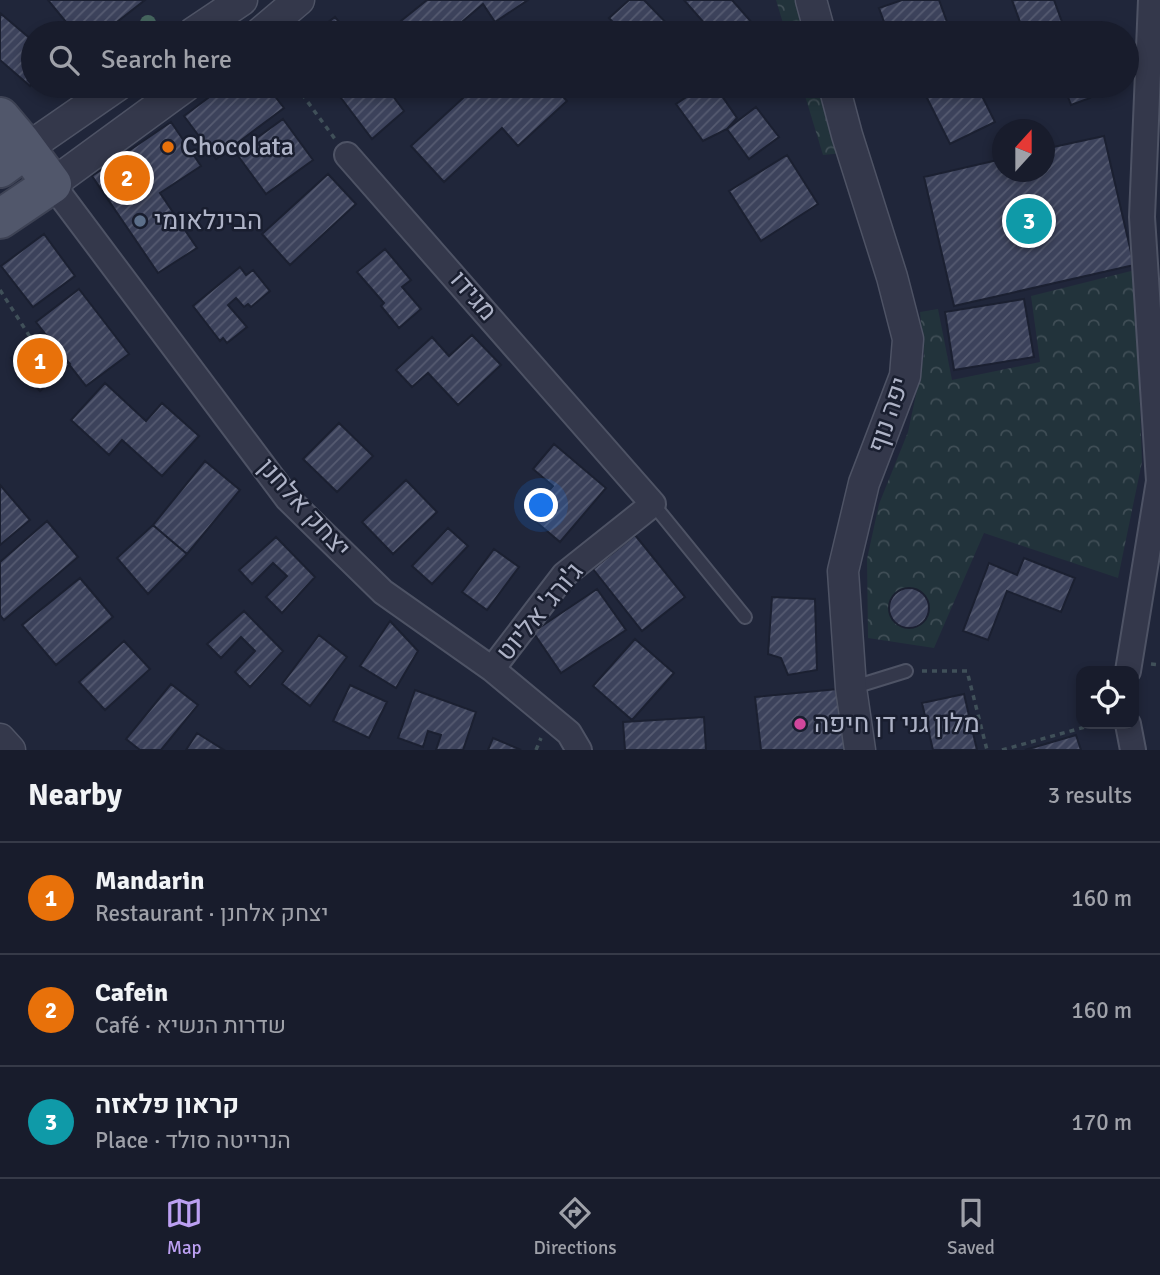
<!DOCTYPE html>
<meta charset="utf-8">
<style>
:root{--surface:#181c2c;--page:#212534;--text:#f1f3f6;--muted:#9fa1a9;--line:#363a48;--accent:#bca0f2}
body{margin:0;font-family:Signika,Heebo,sans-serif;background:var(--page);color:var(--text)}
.controls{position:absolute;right:21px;bottom:21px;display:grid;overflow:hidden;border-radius:14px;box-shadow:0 4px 10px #0003}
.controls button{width:63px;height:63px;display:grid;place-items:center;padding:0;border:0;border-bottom:2px solid var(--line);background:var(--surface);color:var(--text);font:35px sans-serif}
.compass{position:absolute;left:992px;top:119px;width:63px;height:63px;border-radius:50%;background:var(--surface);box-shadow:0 4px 10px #0003;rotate:21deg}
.you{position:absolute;left:542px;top:506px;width:24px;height:24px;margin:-18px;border:5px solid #fff;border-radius:50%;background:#1a73e8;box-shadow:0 0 0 10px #1a73e833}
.badge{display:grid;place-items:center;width:46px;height:46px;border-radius:50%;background:var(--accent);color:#fff;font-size:23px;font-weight:700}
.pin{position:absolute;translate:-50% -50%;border:4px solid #fff;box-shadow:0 2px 7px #0006}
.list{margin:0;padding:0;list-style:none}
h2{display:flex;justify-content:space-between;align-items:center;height:91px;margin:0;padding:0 28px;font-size:30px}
h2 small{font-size:23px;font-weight:400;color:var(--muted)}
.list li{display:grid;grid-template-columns:46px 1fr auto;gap:21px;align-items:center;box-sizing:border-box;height:112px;padding:0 28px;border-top:2px solid var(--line)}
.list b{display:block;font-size:26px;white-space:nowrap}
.list p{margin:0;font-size:23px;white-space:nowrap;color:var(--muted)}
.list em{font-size:23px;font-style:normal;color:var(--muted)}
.icon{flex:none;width:38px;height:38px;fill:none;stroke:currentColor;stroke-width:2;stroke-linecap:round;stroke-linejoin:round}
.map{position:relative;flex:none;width:1160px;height:750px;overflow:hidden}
.search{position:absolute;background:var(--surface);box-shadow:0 4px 10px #0003;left:21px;right:21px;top:21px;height:77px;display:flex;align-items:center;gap:18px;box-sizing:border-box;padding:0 24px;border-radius:38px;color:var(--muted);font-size:26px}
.sheet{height:427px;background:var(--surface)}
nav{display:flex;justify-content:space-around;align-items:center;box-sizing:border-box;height:98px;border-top:2px solid var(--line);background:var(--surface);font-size:19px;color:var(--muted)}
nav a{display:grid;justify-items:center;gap:4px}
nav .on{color:var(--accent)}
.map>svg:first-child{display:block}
.park{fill:url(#park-crowns)}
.building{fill:url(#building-hatch);stroke:#1b2031;stroke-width:2}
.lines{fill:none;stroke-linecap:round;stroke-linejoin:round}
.service-casing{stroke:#4e5365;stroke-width:16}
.minor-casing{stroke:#4e5365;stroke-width:28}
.tertiary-casing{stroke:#4e5365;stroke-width:33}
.primary-casing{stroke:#3d4254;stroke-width:42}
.path{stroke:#405059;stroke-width:3.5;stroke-dasharray:5 5;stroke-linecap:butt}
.service{stroke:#34384b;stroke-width:12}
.minor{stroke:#34384b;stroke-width:24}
.tertiary{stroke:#34384b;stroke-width:30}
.primary{stroke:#51576b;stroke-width:38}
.tree{fill:#45655e}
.food-dot{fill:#e8710a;stroke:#191e2f;stroke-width:2.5}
.service-dot{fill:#5c6f8a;stroke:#191e2f;stroke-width:2.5}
.hotel-dot{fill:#d1479c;stroke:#191e2f;stroke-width:2.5}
.labels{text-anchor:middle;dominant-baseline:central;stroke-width:5;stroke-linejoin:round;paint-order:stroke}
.poi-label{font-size:26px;fill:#aeb3c7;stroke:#191e2f;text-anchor:start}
.street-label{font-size:26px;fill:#aeb3c7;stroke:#191e2f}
</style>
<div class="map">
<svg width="1160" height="750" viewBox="0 0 1160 750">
<defs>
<pattern id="park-crowns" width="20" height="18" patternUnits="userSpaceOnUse" patternTransform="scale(1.75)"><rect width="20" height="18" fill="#22333b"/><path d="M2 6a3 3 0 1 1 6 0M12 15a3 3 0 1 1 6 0" fill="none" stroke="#404e56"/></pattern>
<pattern id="building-hatch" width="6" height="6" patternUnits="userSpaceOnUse" patternTransform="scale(1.75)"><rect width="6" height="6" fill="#3c425b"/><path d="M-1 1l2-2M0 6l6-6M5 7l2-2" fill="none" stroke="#565b71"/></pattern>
</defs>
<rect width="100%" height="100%" fill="#20263a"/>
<path class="park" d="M 776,0 L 814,0 L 825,33 L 786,33 Z
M 802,86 L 842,86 L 863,151 L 823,155 Z
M 1135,270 L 1142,462 L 1118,578 L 984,533 L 934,648 L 868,638 L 867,559 L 879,504 L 908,432 L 918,385 L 924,354 L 920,312 L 938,309 L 952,380 L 1040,362 L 1031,296 Z"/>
<path class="building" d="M 48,0 L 145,0 L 103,33 L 75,33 Z
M 427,0 L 528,0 L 495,22 L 483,4 L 449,33 L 386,33 Z
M 629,0 L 644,0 L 676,33 L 623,33 L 609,18 Z
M 684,0 L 732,0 L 754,25 L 744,33 L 713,33 Z
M 902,0 L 939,0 L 951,33 L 888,33 L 879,8 Z
M 1012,0 L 1054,0 L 1066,33 L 1024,33 Z
M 0,13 L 33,41 L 33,82 L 30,86 L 0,60 Z
M 335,17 L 348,33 L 314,33 Z
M 224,86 L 267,86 L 284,108 L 216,159 L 184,116 Z
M 332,86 L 390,86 L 387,88 L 404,111 L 372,139 Z
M 476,86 L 553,86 L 567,101 L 518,146 L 502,128 L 444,182 L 411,146 Z
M 703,86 L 715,86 L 737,118 L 727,129 L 703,141 L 676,104 Z
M 921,86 L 977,86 L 995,122 L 950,144 Z
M 1064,86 L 1085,86 L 1090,98 L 1071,105 Z
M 756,107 L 779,137 L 749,159 L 727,129 Z
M 283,119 L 313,160 L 266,194 L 236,153 Z
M 171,122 L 201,166 L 160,193 L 197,248 L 158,273 L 92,176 Z
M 1104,136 L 1134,265 L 954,306 L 924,177 L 1002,159 L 1002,172 L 1044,172 L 1044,149 Z
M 787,155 L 818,204 L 761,241 L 729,191 Z
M 328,174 L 356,204 L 290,265 L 262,234 Z
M 44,234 L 75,276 L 33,307 L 1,266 Z
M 385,249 L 411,280 L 402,287 L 421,309 L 399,328 L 381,306 L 384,303 L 357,272 Z
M 240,267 L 246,275 L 253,270 L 270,291 L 251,307 L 248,304 L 244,307 L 236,298 L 228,305 L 247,327 L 227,343 L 223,338 L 220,341 L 193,306 Z
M 79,289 L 129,354 L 86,386 L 36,322 Z
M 1024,299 L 1034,357 L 954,370 L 945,312 Z
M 41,332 L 70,364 L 40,391 L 11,358 Z
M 472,335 L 501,365 L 458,405 L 428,373 L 412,387 L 396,370 L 432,337 L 449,356 Z
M 105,383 L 146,421 L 162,403 L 199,436 L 162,476 L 122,440 L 109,455 L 71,420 Z
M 339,423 L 373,456 L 337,492 L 303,459 Z
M 554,444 L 606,488 L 560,542 L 528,515 L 553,486 L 533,469 Z
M 205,461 L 240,490 L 187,554 L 153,525 Z
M 406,480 L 437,512 L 393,554 L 362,522 Z
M 0,485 L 30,520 L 0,545 Z
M 47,521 L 78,557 L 4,620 L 0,615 L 0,562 Z
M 153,525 L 187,554 L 148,594 L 117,558 Z
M 448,528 L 468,546 L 432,584 L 412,566 Z
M 635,535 L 685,597 L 642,631 L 593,569 Z
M 276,537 L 315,577 L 282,613 L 266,597 L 287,576 L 273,563 L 252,584 L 239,570 Z
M 494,549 L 519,567 L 487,610 L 462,592 Z
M 1024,558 L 1075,578 L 1061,612 L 1007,591 L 988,640 L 963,631 L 989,563 L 1017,575 Z
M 80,578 L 113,617 L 56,665 L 22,625 Z
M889 608a20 20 0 1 1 40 0a20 20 0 1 1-40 0Z
M 597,589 L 626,630 L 561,673 L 533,632 Z
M 772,597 L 815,599 L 817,670 L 788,675 L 781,658 L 768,654 Z
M 244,611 L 283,651 L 250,687 L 235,672 L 255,651 L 241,637 L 221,658 L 207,644 Z
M 390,621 L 418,651 L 396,688 L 360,666 Z
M 319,635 L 347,657 L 310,706 L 282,684 Z
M 635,639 L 674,673 L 632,720 L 593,686 Z
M 124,641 L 150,669 L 105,710 L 79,682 Z
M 171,684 L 198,705 L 161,750 L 140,750 L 126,739 Z
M 350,685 L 387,702 L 369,738 L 333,721 Z
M 838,689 L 845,750 L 761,750 L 755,697 Z
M 415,690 L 476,712 L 463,750 L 436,750 L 441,735 L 428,731 L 423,747 L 398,738 Z
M 964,694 L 977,750 L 933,750 L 922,703 Z
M 704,717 L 706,750 L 625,750 L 623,722 Z
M 197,733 L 224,750 L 186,750 Z
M 1076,735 L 1081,750 L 1025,750 Z
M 493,738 L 521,750 L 488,750 Z"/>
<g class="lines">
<g class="service-casing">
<path id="service" d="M 653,504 L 745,617
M 851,688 L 906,671"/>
</g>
<g class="minor-casing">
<path id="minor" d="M 347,155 L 653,504 L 564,575 L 492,669
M 52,184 L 288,499 L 383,592 L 492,669 L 569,733 L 579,750
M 1128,671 L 1159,481 L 1142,217 L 1151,0
M 1128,724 L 1133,750"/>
</g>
<g class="tertiary-casing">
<path id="tertiary" d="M 811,0 L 820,33
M 193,33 L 242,0
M 260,33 L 299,0
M 834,86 L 847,135 L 892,277 L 908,339 L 905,376 L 864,483 L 843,571 L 851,688 L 860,750
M 26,149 L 117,86
M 52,184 L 186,86
M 0,739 L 10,750"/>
</g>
<g class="primary-casing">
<path id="primary" d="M 0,117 L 21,142 L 52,184 L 0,219
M 0,168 L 26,149"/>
</g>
<path class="path" d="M 296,86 L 335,139
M 0,290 L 32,340
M 1151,664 L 1160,665
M 922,671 L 967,671 L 987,750
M 536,750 L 541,738
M 1002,750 L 1096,724"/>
<use href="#service" class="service"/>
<use href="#minor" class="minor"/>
<use href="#tertiary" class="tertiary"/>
<use href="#primary" class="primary"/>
</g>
<circle class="tree" cx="148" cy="23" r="8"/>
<circle class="food-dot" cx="168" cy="147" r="7"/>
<circle class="service-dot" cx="140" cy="221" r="7"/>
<circle class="hotel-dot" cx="800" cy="724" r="7"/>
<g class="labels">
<g class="poi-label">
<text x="182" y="147">Chocolata</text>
<text x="154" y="221">הבינלאומי</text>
<text x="814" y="724">מלון גני דן חיפה</text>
</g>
<g class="street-label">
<text transform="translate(473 296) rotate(49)">מגידו</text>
<text transform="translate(889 415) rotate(-71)">יפה נוף</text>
<text transform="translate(304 508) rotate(48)">יצחק אלחנן</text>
<text transform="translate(540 612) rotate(-50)">ג'ורג' אליוט</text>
</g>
</g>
</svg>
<div class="controls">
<button><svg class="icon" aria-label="locate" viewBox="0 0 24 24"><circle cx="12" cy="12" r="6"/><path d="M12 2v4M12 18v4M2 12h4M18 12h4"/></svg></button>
</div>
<svg class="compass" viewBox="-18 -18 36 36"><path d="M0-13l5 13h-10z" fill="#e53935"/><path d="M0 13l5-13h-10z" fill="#9fa1a9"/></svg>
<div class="you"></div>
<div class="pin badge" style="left:40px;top:361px;background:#e8710a">1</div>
<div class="pin badge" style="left:127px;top:178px;background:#e8710a">2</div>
<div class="pin badge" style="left:1029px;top:221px;background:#0f9aa8">3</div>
<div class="search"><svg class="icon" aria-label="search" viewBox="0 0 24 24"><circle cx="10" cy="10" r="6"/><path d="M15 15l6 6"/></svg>Search here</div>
</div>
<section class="sheet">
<h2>Nearby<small>3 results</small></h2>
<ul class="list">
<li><span class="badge" style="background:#e8710a">1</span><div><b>Mandarin</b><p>Restaurant · יצחק אלחנן</p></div><em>160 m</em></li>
<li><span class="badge" style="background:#e8710a">2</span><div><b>Cafein</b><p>Café · שדרות הנשיא</p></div><em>160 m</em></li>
<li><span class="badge" style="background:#0f9aa8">3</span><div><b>קראון פלאזה</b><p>Place · הנרייטה סולד</p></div><em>170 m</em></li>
</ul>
</section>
<nav>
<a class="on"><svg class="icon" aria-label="map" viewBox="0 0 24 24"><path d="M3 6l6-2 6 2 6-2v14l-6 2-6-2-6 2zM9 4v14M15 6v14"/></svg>Map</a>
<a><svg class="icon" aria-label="directions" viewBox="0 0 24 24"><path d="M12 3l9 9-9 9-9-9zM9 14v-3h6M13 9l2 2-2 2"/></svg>Directions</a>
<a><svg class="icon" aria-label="saved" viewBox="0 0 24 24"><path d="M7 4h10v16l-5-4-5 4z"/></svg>Saved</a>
</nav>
